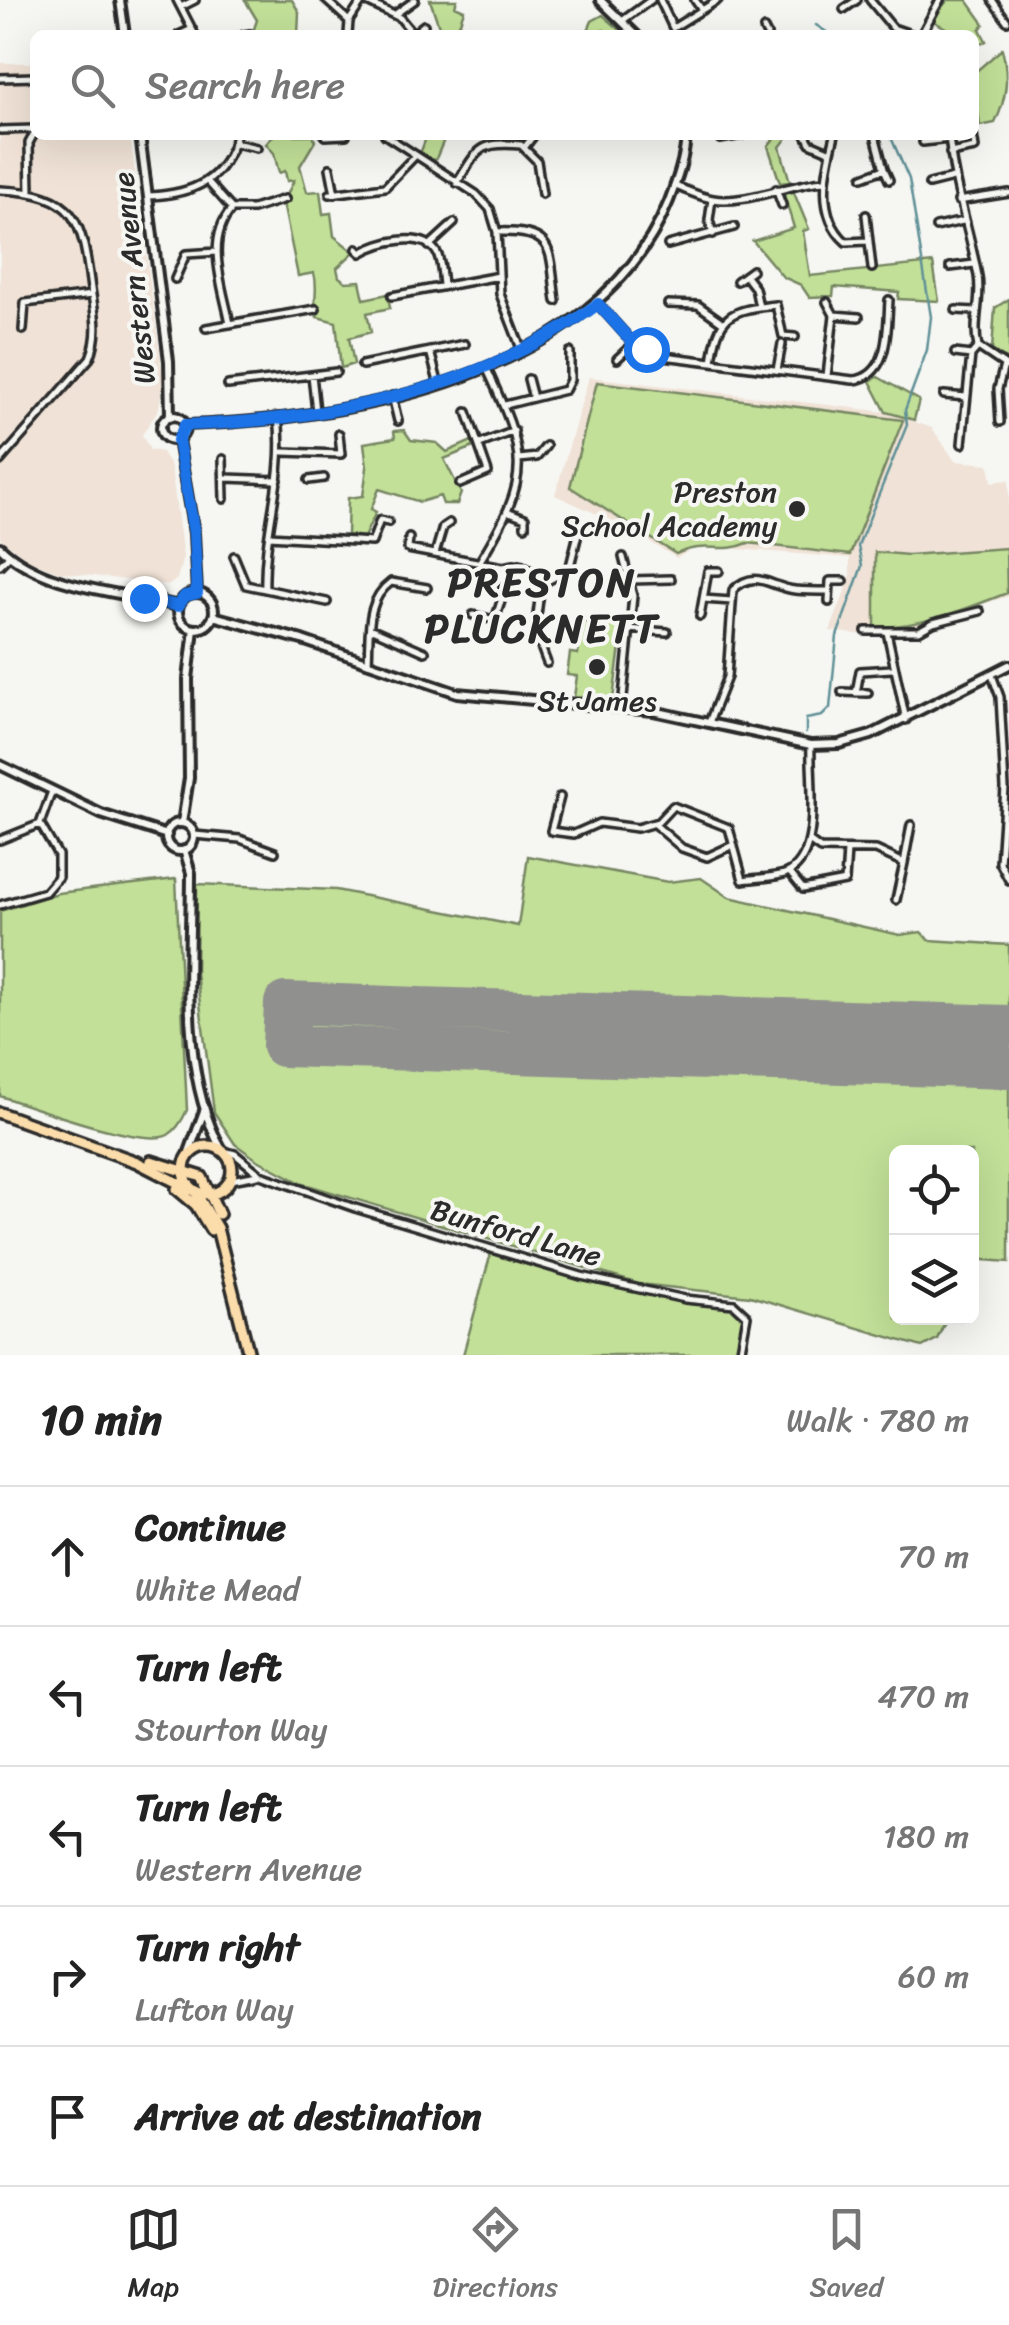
<!DOCTYPE html>
<meta charset="utf-8">
<style>
:root{--surface:#fff;--page:#f6f6f6;--text:#222;--muted:#767676;--line:#e0e0e0;--accent:#2b2b2b}
body{margin:0;font-family:Sriracha,sans-serif;background:var(--page);color:var(--text)}
.controls{position:absolute;right:30px;bottom:30px;display:grid;overflow:hidden;border-radius:15px;box-shadow:0 10px 40px #0002}
.controls button{width:90px;height:90px;display:grid;place-items:center;padding:0;border:0;border-bottom:2px solid var(--line);background:var(--surface);color:var(--text);font:50px sans-serif}
.stop{position:absolute;width:30px;height:30px;margin:-22px;border:8px solid #1a73e8;border-radius:50%;background:#fff}
.stop.end{background:#1a73e8;border-color:#fff;box-shadow:0 2px 10px #0008}
.list{margin:0;padding:0;list-style:none}
h2{display:flex;justify-content:space-between;align-items:center;height:130px;margin:0;padding:0 40px;font-size:42px}
h2 small{font-size:32px;font-weight:400;color:var(--muted)}
.list li{display:grid;grid-template-columns:65px 1fr auto;gap:30px;align-items:center;box-sizing:border-box;height:140px;padding:0 40px;border-top:2px solid var(--line)}
.list b{display:block;font-size:38px;white-space:nowrap}
.list p{margin:0;font-size:32px;white-space:nowrap;color:var(--muted)}
.list em{font-size:32px;font-style:normal;color:var(--muted)}
.icon{flex:none;width:55px;height:55px;fill:none;stroke:currentColor;stroke-width:2;stroke-linecap:round;stroke-linejoin:round}
.map{position:relative;flex:none;width:1009px;height:1355px;overflow:hidden}
.search{position:absolute;background:var(--surface);box-shadow:0 10px 40px #0002;left:30px;right:30px;top:30px;height:110px;display:flex;align-items:center;gap:25px;box-sizing:border-box;padding:0 35px;border-radius:15px;color:var(--muted);font-size:38px}
.sheet{height:830px;background:var(--surface)}
nav{display:flex;justify-content:space-around;align-items:center;box-sizing:border-box;height:140px;border-top:2px solid var(--line);background:var(--surface);font-size:28px;color:var(--muted)}
nav a{display:grid;justify-items:center;gap:5px}
nav .on{color:var(--accent)}
.map>svg:first-child{display:block}
.built{fill:#f0e2d6}
.green{fill:#c2e098;stroke:#768662;stroke-width:2.5}
.lines{fill:none;stroke-linecap:round;stroke-linejoin:round}
.stream{stroke:#619197;stroke-width:2.5}
.runway{stroke:#90908e;stroke-width:42}
.minor-casing{stroke:#2b2b2b;stroke-width:12}
.tertiary-casing{stroke:#2b2b2b;stroke-width:14}
.trunk-casing{stroke:#2b2b2b;stroke-width:16}
.minor{stroke:#f6f6f2;stroke-width:5}
.tertiary{stroke:#f6f6f2;stroke-width:6}
.trunk{stroke:#fbdcab;stroke-width:9}
.route{stroke:#1a73e8;stroke-width:12}
.poi-dot{fill:#2b2b2b;stroke:#f6f6f2;stroke-width:4}
.labels{text-anchor:middle;dominant-baseline:central;stroke-width:8;stroke-linejoin:round;paint-order:stroke}
.street-label{font-size:30px;fill:#2b2b2b;stroke:#f6f6f2}
.poi-label{font-size:30px;fill:#2b2b2b;stroke:#f6f6f2;text-anchor:end}
.district-label{font-size:40px;font-weight:bold;letter-spacing:2.5px;fill:#2b2b2b;stroke:#f6f6f2}
</style>
<div class="map">
<svg width="1009" height="1355" viewBox="0 0 1009 1355">
<rect width="100%" height="100%" fill="#f6f6f2"/>
<filter id="ink" filterUnits="userSpaceOnUse"><feTurbulence type="fractalNoise" baseFrequency=".01" numOctaves="2"/><feDisplacementMap in="SourceGraphic" scale="20" xChannelSelector="R" yChannelSelector="G"/><feConvolveMatrix kernelMatrix="1 2 1 2 8 2 1 2 1" color-interpolation-filters="sRGB"/></filter>
<g filter="url(#ink)">
<path class="built" d="M 0,63 L 35,63 L 35,135 L 130,135 L 163,378 L 159,408 L 142,435 L 150,450 L 162,452 L 171,467 L 183,557 L 177,579 L 169,585 L 60,572 L 28,560 L 0,538 Z
M 589,377 L 886,412 L 932,428 L 955,461 L 989,464 L 992,482 L 1009,480 L 1009,596 L 933,619 L 925,625 L 865,628 L 864,635 L 830,631 L 850,579 L 850,558 L 697,546 L 677,558 L 617,523 L 555,495 Z"/>
<path class="green" d="M 245,0 L 292,0 L 299,12 L 298,35 L 252,35 L 257,20 Z
M 430,0 L 457,0 L 455,6 L 464,10 L 459,25 L 474,35 L 442,35 Z
M 948,0 L 967,0 L 984,24 L 980,29 L 986,41 L 974,46 L 974,35 L 959,35 L 931,20 Z
M 603,15 L 626,35 L 606,35 L 604,30 L 586,35 L 592,21 Z
M 1002,49 C 1009,76 1007,98 995,123 L 980,126 L 974,73 Z
M 274,135 L 313,135 L 315,141 L 300,166 L 307,192 L 320,191 L 323,214 L 331,213 L 334,236 L 354,252 L 337,268 L 339,277 L 346,282 L 360,281 L 364,299 L 388,294 L 390,308 L 367,313 L 371,332 L 349,338 L 354,364 L 341,368 L 336,322 L 317,317 C 312,301 319,290 314,273 L 298,276 L 283,203 L 294,180 L 287,181 L 285,171 L 279,173 L 274,153 L 266,144 Z
M 427,135 L 446,135 L 435,161 L 420,154 Z
M 777,135 L 789,135 L 780,147 L 790,182 L 780,183 L 768,146 Z
M 792,188 L 809,229 L 803,231 L 810,276 L 933,263 L 939,301 L 898,299 L 899,292 L 834,287 L 833,296 L 809,297 L 801,285 L 783,277 L 753,241 L 794,228 L 783,191 Z
M 1009,299 L 1009,361 L 992,350 L 995,308 Z
M 878,377 L 919,400 L 914,420 L 886,412 L 870,381 Z
M 597,382 L 903,420 L 850,555 L 748,543 C 720,555 708,540 676,554 L 570,487 Z
M 404,430 L 411,440 L 437,443 L 447,452 L 474,440 L 476,446 L 444,459 L 461,493 L 457,504 L 443,504 L 440,496 L 420,502 L 379,489 L 371,509 L 376,512 L 364,537 L 347,535 L 348,498 L 363,496 L 367,468 L 364,443 L 395,438 L 394,431 Z
M 1006,548 L 1007,593 C 964,610 921,627 875,627 L 875,552 L 908,555 Z
M 581,622 L 623,625 L 613,699 L 574,697 L 577,676 L 567,675 L 570,653 L 578,654 Z
M 528,856 L 668,882 L 701,878 L 729,897 L 900,935 L 921,932 L 929,940 L 1009,945 L 1009,1262 L 972,1259 L 972,1152 L 896,1152 L 896,1318 L 947,1318 L 937,1339 L 922,1347 L 750,1296 L 639,1284 L 301,1183 L 256,1159 L 235,1144 L 214,1112 L 196,973 L 197,884 L 336,890 L 518,926 Z
M 176,879 L 187,1110 C 183,1119 177,1130 168,1135 C 143,1148 30,1106 0,1096 L 0,911 L 58,893 Z
M 491,1253 L 612,1286 L 734,1307 L 744,1320 L 736,1355 L 463,1355 Z"/>
<g class="lines">
<path class="stream" d="M 816,25 L 831,35
M 806,733 L 806,719 L 822,716 L 830,708 L 837,636 L 862,566 L 858,546 L 907,425 L 905,410 L 927,350 L 931,317 L 909,179 L 890,135"/>
<path class="runway" d="M 285,1003 L 419,1008 L 418,1050 L 283,1046 Z
M 1009,1026 L 419,1008 L 418,1050 L 1009,1068"/>
<g class="minor-casing">
<path id="minor" d="M 177,0 L 195,35
M 326,0 L 349,21
M 363,0 L 400,18 L 414,35
M 660,0 L 673,28 L 718,0
M 695,0 L 702,10
M 870,0 L 893,28 L 913,35
M 992,0 L 1007,21
M 181,7 L 195,0
M 844,9 L 857,0
M 394,15 L 415,0
M 622,21 L 651,0
M 764,29 L 767,35
M 413,34 L 424,25
M 179,35 L 192,29
M 244,35 L 250,34
M 348,35 L 349,21 L 363,0
M 921,35 L 940,0
M 0,78 L 35,77
M 0,130 L 35,129
M 385,135 L 476,194 L 490,209 L 497,232 L 500,294 L 522,351
M 806,135 L 810,143 L 831,152
M 835,135 C 826,170 815,214 846,242 L 868,241
M 949,135 C 953,184 969,228 978,276 C 982,300 972,323 978,347 L 1009,368
M 325,136 L 346,135
M 720,139 L 742,135
M 923,142 L 949,139
M 235,143 L 257,148
M 524,148 L 534,135
M 950,153 L 975,148 L 973,135
M 330,168 L 335,194
M 884,169 L 889,180
M 863,177 L 884,169 L 875,135
M 208,182 L 232,209 L 253,209 L 285,199
M 457,183 C 478,149 479,141 521,145 L 537,161 L 542,194
M 929,184 L 953,178
M 675,186 C 687,190 700,197 713,199 C 743,205 789,184 823,181
M 776,189 L 782,205
M 0,190 C 77,193 82,220 91,289 C 95,314 100,334 90,358 L 0,461
M 30,192 L 29,143 L 35,132
M 330,194 L 385,187 L 414,157
M 149,196 C 194,194 225,180 236,135
M 712,199 L 709,220 L 713,234
M 958,201 L 1009,193
M 866,215 L 872,268
M 936,227 L 963,221
M 497,232 C 557,230 549,250 556,301
M 668,245 L 734,227
M 429,246 L 454,223
M 357,249 L 361,253 C 379,242 423,230 437,253 C 441,261 442,276 443,285
M 950,267 L 974,264
M 745,275 L 755,288 L 759,307
M 175,279 L 186,254 L 217,252
M 737,281 L 752,270
M 392,296 L 499,276
M 598,304 L 633,343 L 664,356 L 853,380 C 890,377 887,328 889,300
M 668,304 L 698,305 L 722,322
M 956,310 L 976,311
M 834,315 L 859,317
M 230,324 C 223,287 204,240 232,209
M 206,328 L 316,309
M 23,330 L 25,303 L 92,295
M 430,351 L 438,382
M 955,353 L 971,355
M 617,359 L 633,344
M 712,362 C 718,314 730,310 776,305 L 783,336 L 795,337
M 362,365 L 465,344
M 777,370 L 782,344
M 312,375 L 316,411
M 827,376 L 834,315 L 827,302
M 528,379 L 533,398
M 228,385 L 336,372
M 944,395 L 966,397
M 392,396 L 398,421
M 505,405 L 565,390 L 570,380 L 570,352
M 1000,422 L 998,389 L 1004,365
M 480,444 L 514,431
M 962,444 L 971,355 L 978,347
M 283,452 L 341,454 L 339,434
M 223,459 L 224,499
M 519,459 L 537,457 L 546,446
M 226,478 L 278,480
M 309,480 L 324,478
M 460,484 L 488,472 L 467,412
M 507,511 L 525,518 L 525,526
M 269,536 L 372,542 L 380,520 L 388,522
M 409,538 L 408,549 L 503,567 L 520,564 L 535,572 L 541,584 L 569,570 L 578,534
M 435,554 L 443,527 L 449,523
M 234,556 L 246,585 L 327,602
M 480,561 C 533,474 527,456 486,367
M 0,565 L 9,556
M 630,580 L 671,579
M 541,584 L 535,631 L 547,663
M 265,589 C 263,530 286,476 278,417
M 703,599 L 732,601
M 829,602 L 830,581 L 844,581
M 473,615 L 495,620 L 503,595 L 503,567
M 700,616 L 708,571 L 719,571
M 370,628 L 425,652
M 627,629 L 667,632
M 866,631 L 919,631 L 933,623 L 980,611
M 887,632 L 906,720
M 368,663 C 370,633 365,601 391,582 L 427,588
M 992,675 L 1000,697 L 1005,788 L 1000,863 L 1009,880
M 842,692 L 868,693
M 856,693 L 860,671 L 892,669
M 622,707 L 633,596 L 623,557
M 710,720 L 727,677 L 733,590 C 756,568 770,587 795,590 C 806,591 818,591 829,591
M 560,797 L 551,831 L 574,834 L 599,823 L 637,828 L 658,822 L 673,806 L 729,828 L 743,880 C 756,878 778,878 789,872 C 823,853 809,777 811,745
M 654,824 L 682,848 L 707,857 L 731,846
M 194,835 L 240,839 L 275,852
M 0,840 L 40,824 L 52,791
M 809,841 L 820,849 L 876,850 L 904,863 L 911,825
M 790,873 L 803,889 L 845,881 L 847,851
M 896,900 L 904,863
M 0,905 L 45,892 L 58,877 L 58,855 L 40,824
M 224,1151 L 235,1154 L 261,1175 L 355,1208 L 581,1276 L 685,1299 L 734,1304 L 747,1316 L 740,1355
M 231,1180 L 258,1175"/>
</g>
<g class="tertiary-casing">
<path id="tertiary" d="M 120,0 L 125,35
M 600,0 L 636,35
M 140,135 L 169,361 L 170,417
M161 428a12 12 0 1 1 24 0a12 12 0 1 1-24 0Z
M 185,425 C 353,420 599,375 669,201 C 677,180 685,158 686,135
M 178,440 L 194,533 L 197,593
M 0,547 C 45,590 120,591 178,606
M178 611a18 18 0 1 1 36 0a18 18 0 1 1-36 0Z
M 213,616 L 302,640 L 457,693 L 653,711 L 811,745 L 839,744 L 871,735 L 1009,665
M 0,765 L 101,814 L 167,835
M 182,823 L 189,778 L 188,679 L 194,629
M166 837a14 14 0 1 1 28 0a14 14 0 1 1-28 0Z
M 184,850 L 191,873 C 191,961 178,1072 222,1150
M 189,1152 L 204,1111"/>
</g>
<g class="trunk-casing">
<path id="trunk" d="M 0,1113 L 137,1162 L 192,1190
M184 1170a24 24 0 1 1 48 0a24 24 0 1 1-48 0Z
M 151,1161 L 202,1177 L 219,1214
M 177,1189 L 196,1205 L 211,1230
M 195,1191 L 217,1228 L 249,1355"/>
</g>
<use href="#minor" class="minor"/>
<use href="#tertiary" class="tertiary"/>
<use href="#trunk" class="trunk"/>
</g>
</g>
<g class="lines" filter="url(#ink)">
<path class="route" d="M 144,598 L 178,606 L 185,596 L 197,593 L 194,533 L 178,440 L 185,425 C 326,421 483,389 598,304 L 633,343 L 646,349"/>
</g>
<g class="poi-dot">
<circle cx="797" cy="509" r="10"/>
<circle cx="597" cy="667" r="10"/>
</g>
<g class="labels">
<g class="street-label">
<text transform="translate(134 278) rotate(-96)">Western Avenue</text>
<text transform="translate(516 1233) rotate(16)">Bunford Lane</text>
</g>
<g class="poi-label">
<text x="777" y="492">Preston<tspan x="777" dy="34">School Academy</tspan></text>
<text x="597" y="701" text-anchor="middle">St James</text>
</g>
<g class="district-label">
<text x="542" y="582">PRESTON<tspan x="542" dy="46">PLUCKNETT</tspan></text>
</g>
</g>
</svg>
<div class="controls">
<button><svg class="icon" aria-label="locate" viewBox="0 0 24 24"><circle cx="12" cy="12" r="6"/><path d="M12 2v4M12 18v4M2 12h4M18 12h4"/></svg></button>
<button><svg class="icon" aria-label="layers" viewBox="0 0 24 24"><path d="M12 4l9 5-9 5-9-5zM3 14l9 5 9-5"/></svg></button>
</div>
<div class="stop" style="left:646px;top:349px"></div>
<div class="stop end" style="left:144px;top:598px"></div>
<div class="search"><svg class="icon" aria-label="search" viewBox="0 0 24 24"><circle cx="10" cy="10" r="6"/><path d="M15 15l6 6"/></svg>Search here</div>
</div>
<section class="sheet">
<h2>10 min<small>Walk · 780 m</small></h2>
<ul class="list">
<li><svg class="icon" aria-label="ahead" viewBox="0 0 24 24"><path d="M12 20V5M6 11l6-6 6 6"/></svg><div><b>Continue</b><p>White Mead</p></div><em>70 m</em></li>
<li><svg class="icon" aria-label="left" viewBox="0 0 24 24"><path d="M17 20v-9H6M10 6l-5 5 5 5"/></svg><div><b>Turn left</b><p>Stourton Way</p></div><em>470 m</em></li>
<li><svg class="icon" aria-label="left" viewBox="0 0 24 24"><path d="M17 20v-9H6M10 6l-5 5 5 5"/></svg><div><b>Turn left</b><p>Western Avenue</p></div><em>180 m</em></li>
<li><svg class="icon" aria-label="right" viewBox="0 0 24 24"><path d="M7 20v-9h11M14 6l5 5-5 5"/></svg><div><b>Turn right</b><p>Lufton Way</p></div><em>60 m</em></li>
<li><svg class="icon" aria-label="arrive" viewBox="0 0 24 24"><path d="M6 21V4h12l-3 4 3 4H6"/></svg><div><b>Arrive at destination</b></div></li>
</ul>
</section>
<nav>
<a class="on"><svg class="icon" aria-label="map" viewBox="0 0 24 24"><path d="M3 6l6-2 6 2 6-2v14l-6 2-6-2-6 2zM9 4v14M15 6v14"/></svg>Map</a>
<a><svg class="icon" aria-label="directions" viewBox="0 0 24 24"><path d="M12 3l9 9-9 9-9-9zM9 14v-3h6M13 9l2 2-2 2"/></svg>Directions</a>
<a><svg class="icon" aria-label="saved" viewBox="0 0 24 24"><path d="M7 4h10v16l-5-4-5 4z"/></svg>Saved</a>
</nav>
